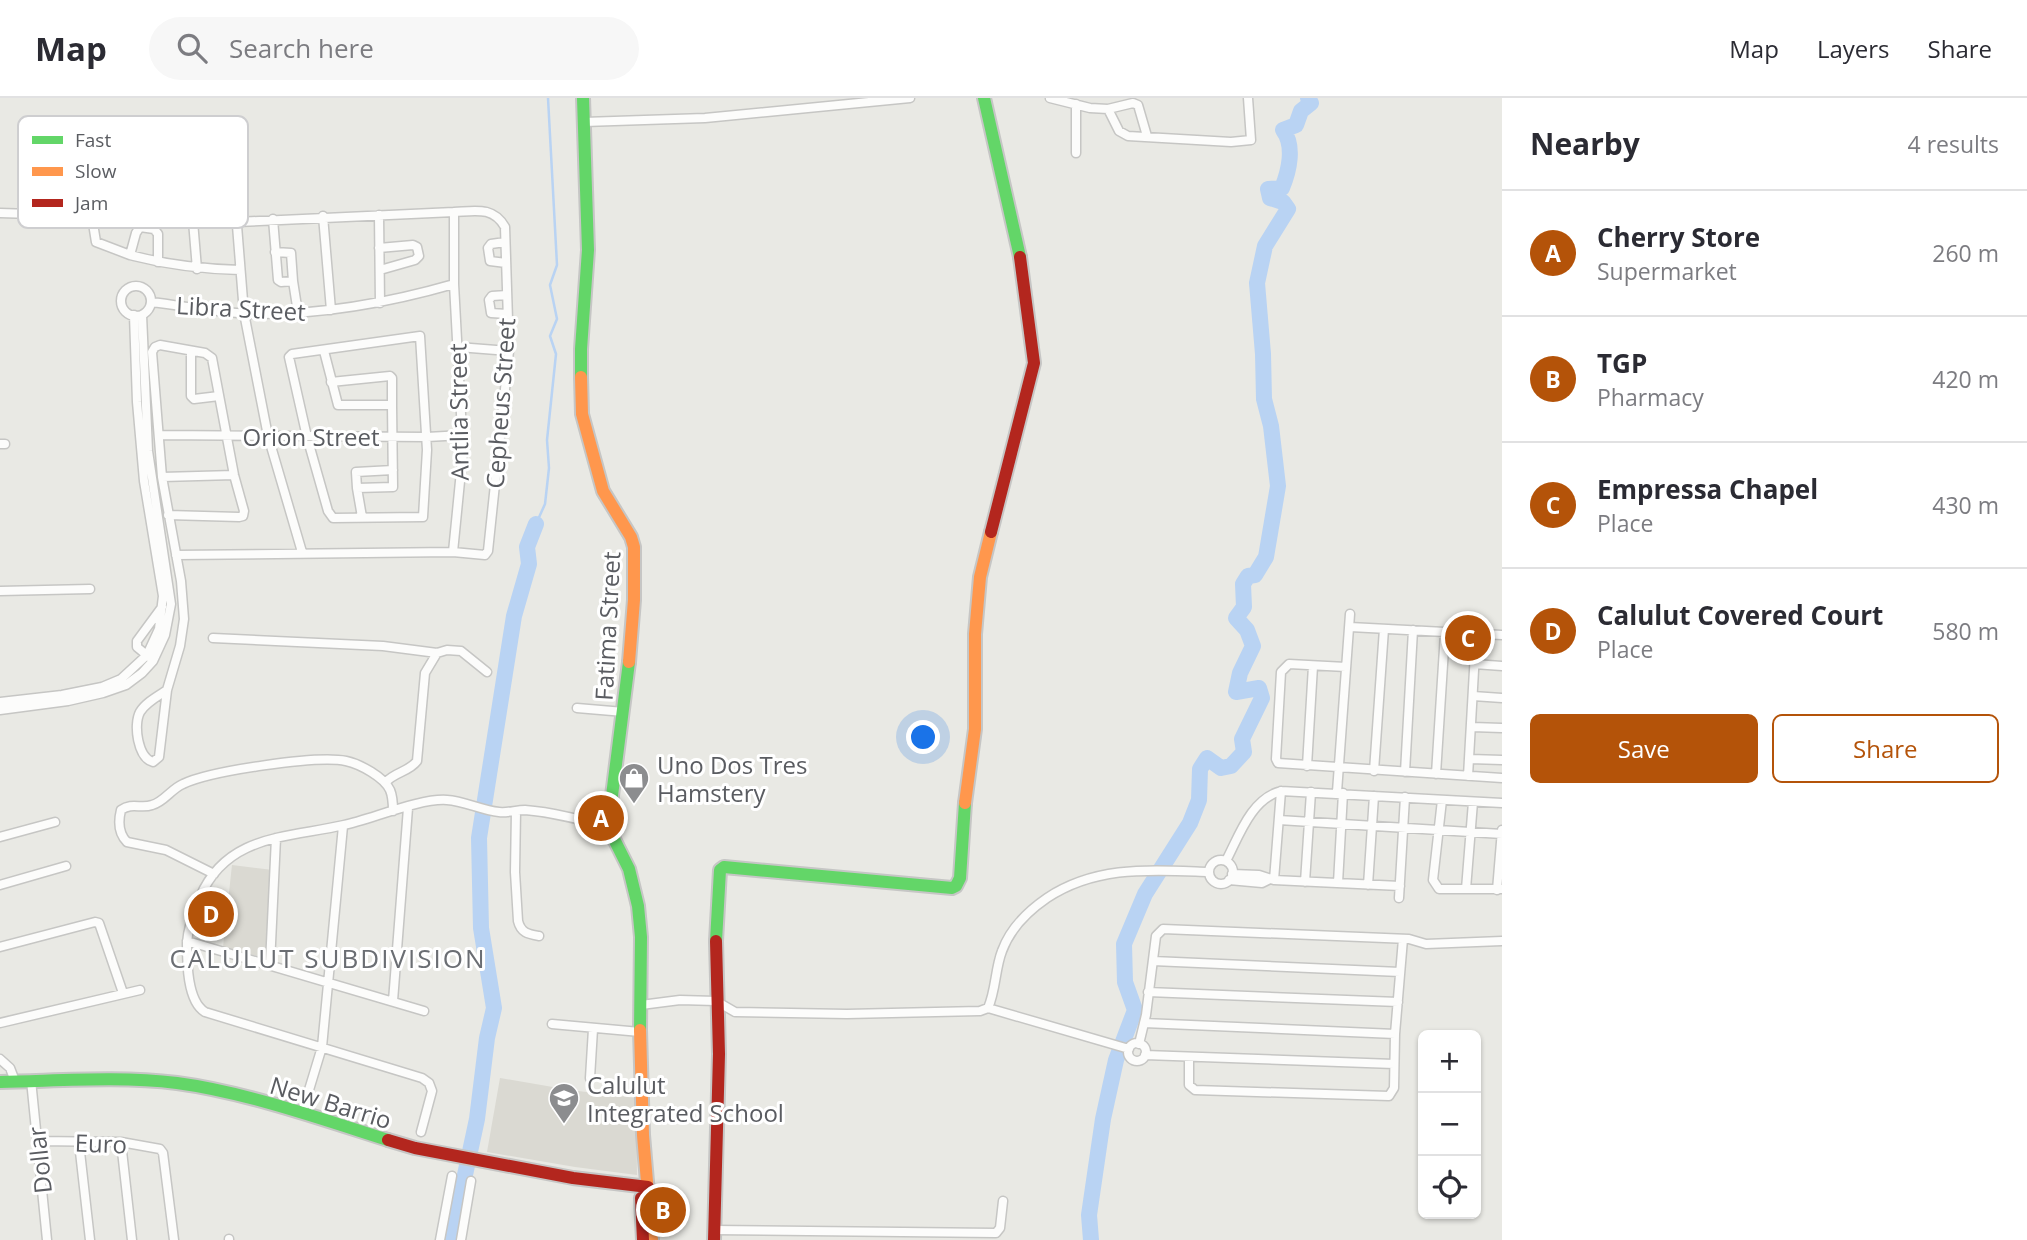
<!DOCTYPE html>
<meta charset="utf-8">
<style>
:root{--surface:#fff;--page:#f7f7f7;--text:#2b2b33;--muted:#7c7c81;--line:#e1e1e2;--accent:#b45309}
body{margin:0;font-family:"Open Sans",sans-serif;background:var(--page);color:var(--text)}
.controls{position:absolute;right:21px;bottom:21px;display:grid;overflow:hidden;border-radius:10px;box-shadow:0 2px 5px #0004}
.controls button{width:63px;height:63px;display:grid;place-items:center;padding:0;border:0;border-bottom:2px solid var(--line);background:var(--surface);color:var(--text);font:35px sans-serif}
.you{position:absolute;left:924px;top:640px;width:24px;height:24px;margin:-18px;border:5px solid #fff;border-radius:50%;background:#1a73e8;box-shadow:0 0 0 10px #1a73e833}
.badge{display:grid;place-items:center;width:46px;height:46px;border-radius:50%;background:var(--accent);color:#fff;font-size:23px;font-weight:700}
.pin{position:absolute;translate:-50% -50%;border:4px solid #fff;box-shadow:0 2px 7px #0006}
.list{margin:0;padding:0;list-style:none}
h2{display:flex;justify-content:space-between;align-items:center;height:91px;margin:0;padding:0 28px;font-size:30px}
h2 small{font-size:23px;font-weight:400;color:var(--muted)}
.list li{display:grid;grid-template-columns:46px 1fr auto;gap:21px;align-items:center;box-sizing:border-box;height:126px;padding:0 28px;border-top:2px solid var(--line)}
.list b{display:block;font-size:26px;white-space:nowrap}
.list p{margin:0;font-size:23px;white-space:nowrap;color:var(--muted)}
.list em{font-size:23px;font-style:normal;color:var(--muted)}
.actions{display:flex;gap:14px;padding:21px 28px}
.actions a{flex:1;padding:16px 0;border:2px solid var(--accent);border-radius:10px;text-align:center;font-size:24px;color:var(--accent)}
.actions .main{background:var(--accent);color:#fff}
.icon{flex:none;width:38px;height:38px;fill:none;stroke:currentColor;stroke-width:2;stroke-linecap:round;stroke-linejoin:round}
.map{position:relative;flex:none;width:1502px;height:1142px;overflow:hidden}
header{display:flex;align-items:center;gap:42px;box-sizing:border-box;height:98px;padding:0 35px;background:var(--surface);border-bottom:2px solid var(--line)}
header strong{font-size:33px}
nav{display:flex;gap:38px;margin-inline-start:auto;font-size:24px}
.search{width:490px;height:63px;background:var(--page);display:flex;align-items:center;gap:18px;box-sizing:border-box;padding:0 24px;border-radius:38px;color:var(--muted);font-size:26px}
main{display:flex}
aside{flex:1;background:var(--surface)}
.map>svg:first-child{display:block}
.education{fill:#dad9d2}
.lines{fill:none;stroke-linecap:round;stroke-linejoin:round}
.stream{stroke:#b9d3f3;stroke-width:2.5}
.river{stroke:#b9d3f3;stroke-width:16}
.street-casing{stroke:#c6c6c4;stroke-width:11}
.fast-casing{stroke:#c6c6c5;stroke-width:16}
.slow-casing{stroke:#c6c6c5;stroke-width:16}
.jam-casing{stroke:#c6c6c5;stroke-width:16}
.street{stroke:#fcfcfb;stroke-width:8}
.fast{stroke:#63d668;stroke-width:12}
.slow{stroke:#ff974d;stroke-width:12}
.jam{stroke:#b3261e;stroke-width:12}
.labels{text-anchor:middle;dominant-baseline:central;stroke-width:6;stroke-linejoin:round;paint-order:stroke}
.street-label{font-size:24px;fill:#5a5c61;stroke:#fff}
.poi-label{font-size:24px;fill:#5a5c61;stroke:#fff;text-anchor:start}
.neighbourhood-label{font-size:26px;letter-spacing:2px;fill:#6b6e73;stroke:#fff}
.key{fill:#fff;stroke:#ceced0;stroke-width:2}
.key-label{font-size:19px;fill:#5a5c61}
</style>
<header>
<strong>Map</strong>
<div class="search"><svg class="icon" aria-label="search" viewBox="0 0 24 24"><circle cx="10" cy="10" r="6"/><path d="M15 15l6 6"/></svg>Search here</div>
<nav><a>Map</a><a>Layers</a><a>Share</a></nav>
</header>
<main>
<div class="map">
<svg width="1502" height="1142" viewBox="0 0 1502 1142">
<rect width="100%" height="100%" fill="#e9e9e4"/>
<path class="education" d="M 232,767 L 273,772 L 265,860 L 223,849 Z
M 500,980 L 570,992 L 636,1000 L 637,1077 L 575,1069 L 487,1054 Z"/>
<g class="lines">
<path class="stream" d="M 536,426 L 545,406 L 549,370 L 547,342 L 556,256 L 550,238 L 557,221 L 550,187 L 557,167 L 548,0"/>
<path class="river" d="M 451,1142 L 477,1021 L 487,940 L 494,910 L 481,830 L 479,740 L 514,518 L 529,466 L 527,449 L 536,426
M 1091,1142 L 1089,1117 L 1103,1021 L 1116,962 L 1135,912 L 1125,884 L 1124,846 L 1145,796 L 1190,725 L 1199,702 L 1200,671 L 1207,660 L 1221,670 L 1231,668 L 1244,654 L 1242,641 L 1262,600 L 1259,590 L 1236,594 L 1240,575 L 1253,548 L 1247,532 L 1236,520 L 1244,509 L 1243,486 L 1248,478 L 1255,477 L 1266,459 L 1278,388 L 1271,328 L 1264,301 L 1263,256 L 1257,185 L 1265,148 L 1288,111 L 1283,104 L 1270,100 L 1268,91 L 1282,90 C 1289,73 1295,48 1283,32 L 1296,27 L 1301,13 L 1311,5 L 1308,0"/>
<g class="street-casing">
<path id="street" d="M 1050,0 L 1090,10 L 1108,11 L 1119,33 L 1128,38 L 1231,44 L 1251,42 L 1248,0
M 1076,6 L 1076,55
M 1108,11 L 1133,5 L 1138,7 L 1147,38
M 584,24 L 705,20 L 910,0
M 192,111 L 197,171
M 91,113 L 96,144 L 130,157
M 0,115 L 32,116
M 236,115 L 244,215 L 268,338 L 302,454
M 379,117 L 380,205
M 323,118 L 331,212
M 273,121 L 278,182 L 281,184 L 293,183 L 298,215
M 505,144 L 491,146 L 488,150 L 490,163 L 506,165
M 379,150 L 413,147 L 417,149 L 419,158 L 415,162 L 380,172
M 275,154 L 291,155 L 293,183
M 158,164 L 158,136 L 154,131 L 140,129 L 136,135 L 130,157 L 134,158 C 169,167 203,171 240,172
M121 203a15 15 0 1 1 30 0a15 15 0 1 1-30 0Z
M 507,197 L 492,198 L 489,202 L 491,215 L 507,216
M 151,204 C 185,208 219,215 253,216 C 322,217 388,205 454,186
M 420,238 L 427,352 L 423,419 L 333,420 L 328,413 L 307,339 L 289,259 L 292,256 Z
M 458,249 L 509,253
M 191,253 L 191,298 L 194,301 L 219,298
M 324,253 L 338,307 L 392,307 L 393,389 L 357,390 L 362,419
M 331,284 L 390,278 L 392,280 L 392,307
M 159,337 L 427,339 L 463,337
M 0,346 L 5,346
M 162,379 L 234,377
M 357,390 L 356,374 L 393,372
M 453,454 L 485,457 L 488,453 L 509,253 L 505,129 C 493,108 475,113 454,114
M 176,457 L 453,454 L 463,353 L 454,186 L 454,114 L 237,124
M 0,493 L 90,491
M 1350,529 L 1502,537
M 213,540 L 383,548 L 437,555 L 447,552 L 461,553 L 487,574
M 149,559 L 137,549 L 137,543 L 162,509
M 1474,566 L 1502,568
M 1346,569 L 1289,566 L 1281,574 L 1276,661 L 1278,665 L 1502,680
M 167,592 C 158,598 145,605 140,614 C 133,627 138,660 153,664 L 159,659 L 167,592 L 180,548 L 184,521 L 181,483 L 162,379 L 152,254 L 155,249 L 160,247 L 205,255 L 212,260 L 234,377 L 244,413 L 243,418 L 239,419 L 168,417
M 1473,598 L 1502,600
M 0,604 L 62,597 L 102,589 L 121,581 L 147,557 L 159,531 L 163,498 L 144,383 L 137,304 L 134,217
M 577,610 L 624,614
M 0,612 L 68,603 L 103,595 L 126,587 L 142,575 L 153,563 L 165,537 L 171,506 L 148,353 L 142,217
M 1472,629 L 1502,630
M 1470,661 L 1502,662
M 1307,668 L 1313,568
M 1374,673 L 1384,531
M 1405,674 L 1413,532
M 1436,676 L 1445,535
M 1468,678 L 1476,537
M 385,685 C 394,674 409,674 417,663 L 425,575 L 437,555
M 1337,694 L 1350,516
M 1442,702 L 1433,782 L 1439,791 L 1502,791
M 516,713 L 515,774 L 518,823 C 521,835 528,836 539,838
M 1279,722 L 1502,736
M 0,739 L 55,724
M1209 774a12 12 0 1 1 24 0a12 12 0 1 1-24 0Z
M 1226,763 C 1239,738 1251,701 1281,693 L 1502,705
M 214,776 L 166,752 L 127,744 C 118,735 118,724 121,712 C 132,704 141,711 152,707 C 164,704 171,691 183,686 C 210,673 317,657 346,663 C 360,666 384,679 390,692 C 393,699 393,706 393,713
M 1232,776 L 1259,777 L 1274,782 L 1400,788
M 1229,782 L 1262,785 L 1270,781
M 1274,782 L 1281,693
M 1305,784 L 1311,694
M 1338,785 L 1343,695
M 0,787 L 66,768
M 1368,787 L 1374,698
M 1466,791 L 1473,704
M 1497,792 L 1502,732
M 1399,800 L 1405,699
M 187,843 L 424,913
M 0,849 L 95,824 L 99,825 L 123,895
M 1153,863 L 1400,874
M 270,866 L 276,740
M 1148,894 L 1398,904
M 393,903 L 408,710
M 641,907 L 680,902 L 716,903 L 735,914 L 847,916 L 980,913 L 988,910 C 996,892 995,871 1002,853 C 1010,831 1028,813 1047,800 C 1097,767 1151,772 1209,774
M 988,910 L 1129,951
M 0,925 L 140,892
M 1144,925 L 1395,936
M 552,926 L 640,934
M1128 954a9 9 0 1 1 18 0a9 9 0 1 1-18 0Z
M 1139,946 L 1146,917 L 1156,838 L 1163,831 L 1409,841 L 1426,846 L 1502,843
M 1145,957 L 1394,966
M 1189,959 L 1189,987 L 1195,992 L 1389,998 L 1394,990 L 1395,936 L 1403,841
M 0,961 L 10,970 L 15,983
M 590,980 L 593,931
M 31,982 L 47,1142
M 302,1015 L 322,949 L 343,728
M 421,1034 L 432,993 L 429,985 L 422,980 L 205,914 C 187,903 187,864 187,845 C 188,830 194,813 200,799 C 227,736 288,740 344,727 C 372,721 420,700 447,702 C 464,703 481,712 499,714 C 508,715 516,712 525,712 C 552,714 582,722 608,729
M 37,1043 L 121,1044 L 160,1051 L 163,1055 L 174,1142
M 121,1044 L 132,1142
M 79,1045 L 90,1142
M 714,1132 L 996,1135 L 1000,1130 L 1003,1103
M 229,1141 L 229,1142
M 440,1142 L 452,1078
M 461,1142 L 471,1083"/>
</g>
<g class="fast-casing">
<path id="fast" d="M 984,0 L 1020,159
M 581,279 L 581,251 L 588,152 L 583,0
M 629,564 L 608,729 L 629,771 L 638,808 L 641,839 L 640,932
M 716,843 L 720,772 L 724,769 L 952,790 L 956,788 L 960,780 L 965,705
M 0,984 C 58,983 119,978 177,985 C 245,994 322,1021 388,1042"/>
</g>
<g class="slow-casing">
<path id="slow" d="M 581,279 L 582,316 L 603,393 L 631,439 L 634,449 L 634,502 L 629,564
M 965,705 L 975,631 L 975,536 L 980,479 L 991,434
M 640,932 L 643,1037 L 652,1142"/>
</g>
<g class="jam-casing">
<path id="jam" d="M 991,434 L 1034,265 L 1020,159
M 388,1042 L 415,1050 L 573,1080 L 648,1089
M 641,1100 L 643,1142
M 714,1142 L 719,956 L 716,843"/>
</g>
<use href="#street" class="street"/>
<use href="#fast" class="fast"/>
<use href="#slow" class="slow"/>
<use href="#jam" class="jam"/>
</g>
<defs>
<g id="shop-pin" transform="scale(1.575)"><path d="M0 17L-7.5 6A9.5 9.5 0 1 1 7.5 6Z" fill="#8c8d8f" stroke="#fff"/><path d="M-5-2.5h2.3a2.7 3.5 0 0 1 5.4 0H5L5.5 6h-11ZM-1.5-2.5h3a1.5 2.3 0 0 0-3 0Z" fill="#fff"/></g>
<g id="school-pin" transform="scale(1.575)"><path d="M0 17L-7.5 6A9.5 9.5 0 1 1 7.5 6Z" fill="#8c8d8f" stroke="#fff"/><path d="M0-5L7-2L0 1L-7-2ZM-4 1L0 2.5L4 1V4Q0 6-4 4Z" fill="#fff"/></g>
</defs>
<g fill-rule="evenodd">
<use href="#shop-pin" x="634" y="680"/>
<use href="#school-pin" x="564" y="1000"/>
</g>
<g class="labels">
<g class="street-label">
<text transform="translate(241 210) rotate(3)">Libra Street</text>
<text transform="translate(500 305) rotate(-86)">Cepheus Street</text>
<text transform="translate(458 314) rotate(-91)">Antlia Street</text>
<text x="311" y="338">Orion Street</text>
<text transform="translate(607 528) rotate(-87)">Fatima Street</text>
<text transform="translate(331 1004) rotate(17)">New Barrio</text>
<text transform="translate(101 1045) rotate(2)">Euro</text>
<text transform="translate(39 1062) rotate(-96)">Dollar</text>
</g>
<g class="poi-label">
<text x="657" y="666">Uno Dos Tres<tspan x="657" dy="28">Hamstery</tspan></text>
<text x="587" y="986">Calulut<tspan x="587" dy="28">Integrated School</tspan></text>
</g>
<g class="neighbourhood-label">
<text x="328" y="860">CALULUT SUBDIVISION</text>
</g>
</g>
<rect x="18" y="18" width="230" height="112" rx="10" class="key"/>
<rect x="32" y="38" width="31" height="8" fill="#63d668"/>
<rect x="32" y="69" width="31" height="9" fill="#ff974d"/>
<rect x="32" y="101" width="31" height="8" fill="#b3261e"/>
<g class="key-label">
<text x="75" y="49">Fast</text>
<text x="75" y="80">Slow</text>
<text x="75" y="112">Jam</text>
</g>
</svg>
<div class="controls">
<button>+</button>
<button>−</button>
<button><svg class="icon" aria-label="locate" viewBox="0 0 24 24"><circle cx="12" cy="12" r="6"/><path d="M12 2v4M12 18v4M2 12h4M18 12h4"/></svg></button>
</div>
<div class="you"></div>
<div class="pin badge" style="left:601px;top:720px">A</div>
<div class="pin badge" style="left:663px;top:1112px">B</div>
<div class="pin badge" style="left:1468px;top:540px">C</div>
<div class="pin badge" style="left:211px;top:816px">D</div>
</div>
<aside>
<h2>Nearby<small>4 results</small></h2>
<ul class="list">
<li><span class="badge">A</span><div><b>Cherry Store</b><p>Supermarket</p></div><em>260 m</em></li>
<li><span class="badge">B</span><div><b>TGP</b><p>Pharmacy</p></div><em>420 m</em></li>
<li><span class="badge">C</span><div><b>Empressa Chapel</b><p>Place</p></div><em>430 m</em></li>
<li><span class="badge">D</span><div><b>Calulut Covered Court</b><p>Place</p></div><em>580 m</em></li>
</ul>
<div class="actions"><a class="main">Save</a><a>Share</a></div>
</aside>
</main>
